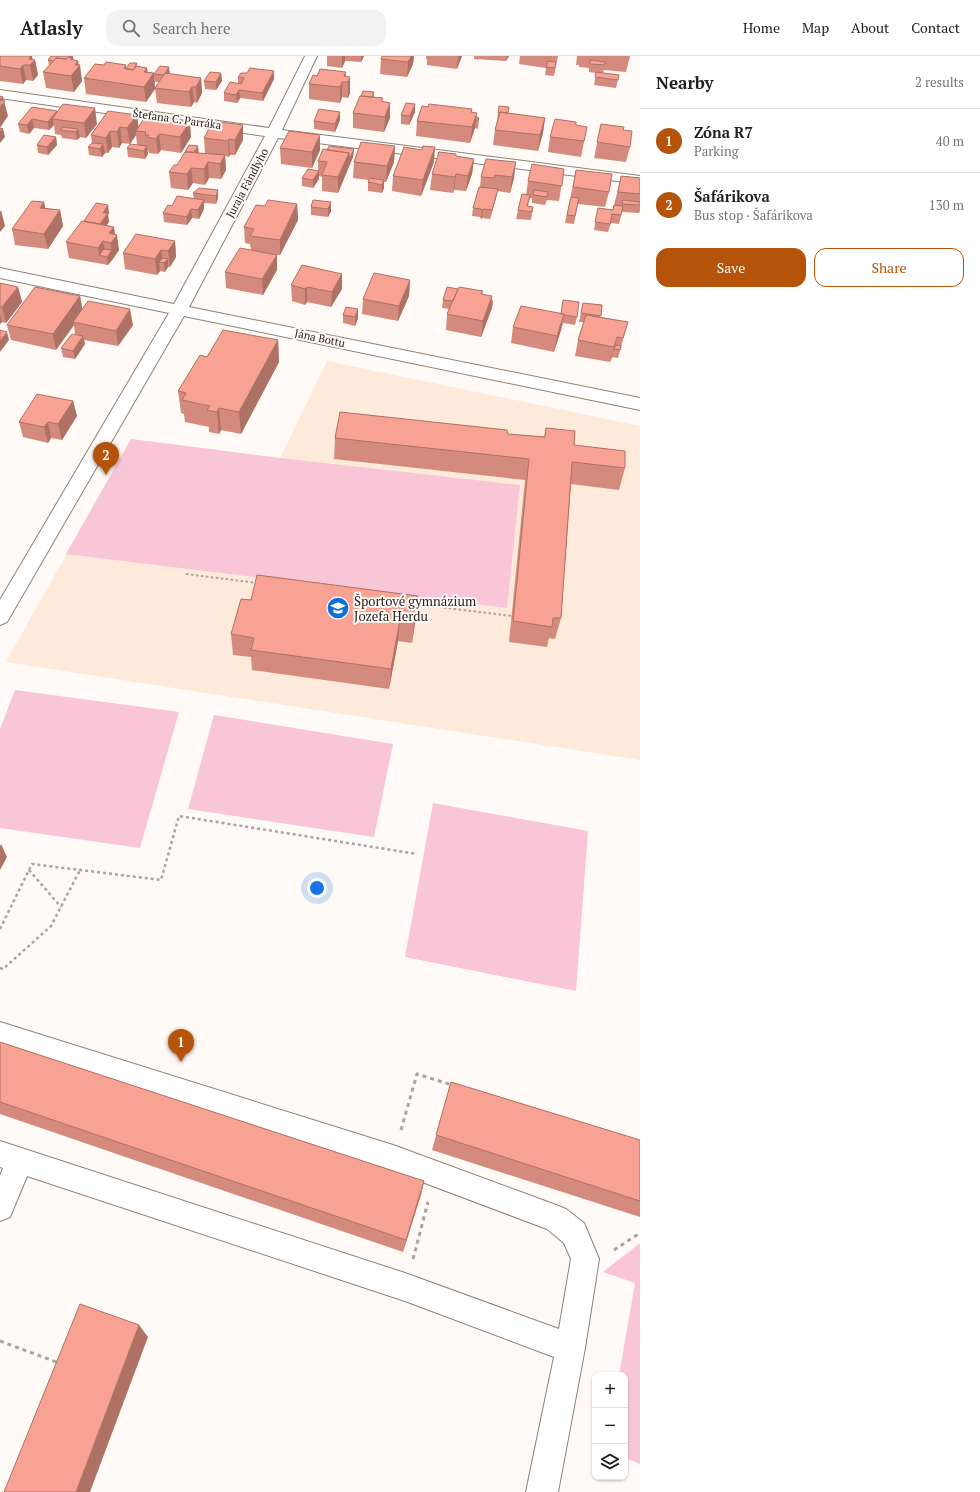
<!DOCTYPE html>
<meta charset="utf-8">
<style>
:root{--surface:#fff;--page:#f2f2f2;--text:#202124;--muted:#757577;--line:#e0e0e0;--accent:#b45309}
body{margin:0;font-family:"PT Serif",serif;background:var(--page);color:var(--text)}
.controls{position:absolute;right:12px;bottom:12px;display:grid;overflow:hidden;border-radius:8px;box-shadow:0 1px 3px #0004}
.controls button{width:36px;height:36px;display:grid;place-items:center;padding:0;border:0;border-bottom:1px solid var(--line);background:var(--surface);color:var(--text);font:20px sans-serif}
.you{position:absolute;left:317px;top:832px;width:14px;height:14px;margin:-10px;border:3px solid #fff;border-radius:50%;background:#1a73e8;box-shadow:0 0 0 6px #1a73e833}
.badge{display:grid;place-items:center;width:26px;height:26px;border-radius:50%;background:var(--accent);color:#fff;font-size:13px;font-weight:700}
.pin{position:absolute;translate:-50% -33px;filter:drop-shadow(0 1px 2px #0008)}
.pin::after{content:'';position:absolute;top:21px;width:14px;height:12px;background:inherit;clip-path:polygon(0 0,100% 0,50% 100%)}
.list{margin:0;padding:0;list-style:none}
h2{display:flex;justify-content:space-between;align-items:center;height:52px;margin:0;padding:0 16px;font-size:17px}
h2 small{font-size:13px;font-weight:400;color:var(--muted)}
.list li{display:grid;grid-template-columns:26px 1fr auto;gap:12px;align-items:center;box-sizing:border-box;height:64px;padding:0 16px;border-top:1px solid var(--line)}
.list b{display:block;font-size:15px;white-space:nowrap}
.list p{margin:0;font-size:13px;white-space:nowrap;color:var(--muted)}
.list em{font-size:13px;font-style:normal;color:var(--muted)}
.actions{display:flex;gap:8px;padding:12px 16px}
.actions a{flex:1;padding:9px 0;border:1px solid var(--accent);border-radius:12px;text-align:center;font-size:14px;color:var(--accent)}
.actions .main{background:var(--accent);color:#fff}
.icon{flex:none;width:22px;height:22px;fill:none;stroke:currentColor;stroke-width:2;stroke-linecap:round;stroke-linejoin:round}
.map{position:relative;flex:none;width:640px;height:1436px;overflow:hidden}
header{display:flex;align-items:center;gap:24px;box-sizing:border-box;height:56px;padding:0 20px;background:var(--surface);border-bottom:1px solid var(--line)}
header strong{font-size:19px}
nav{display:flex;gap:22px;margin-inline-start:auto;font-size:14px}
.search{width:280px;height:36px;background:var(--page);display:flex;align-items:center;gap:10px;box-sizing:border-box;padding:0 14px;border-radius:12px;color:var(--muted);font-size:15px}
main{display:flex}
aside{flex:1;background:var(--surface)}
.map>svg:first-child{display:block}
.built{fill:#fdeada}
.green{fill:#f9c6d7}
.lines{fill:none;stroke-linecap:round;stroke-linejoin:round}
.minor-casing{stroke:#8d8278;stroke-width:2}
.path-far2{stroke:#a8a49f;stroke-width:2;stroke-dasharray:2.5 2.5;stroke-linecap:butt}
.path-far1{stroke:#a8a49f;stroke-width:2.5;stroke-dasharray:3 3;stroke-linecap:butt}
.path{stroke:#a8a49f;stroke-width:3;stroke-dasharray:4 4;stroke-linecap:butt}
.minor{fill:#fff;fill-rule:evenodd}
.wall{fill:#d48b7e}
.shaded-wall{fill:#ad7166}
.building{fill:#f7a292;stroke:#ad7166}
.labels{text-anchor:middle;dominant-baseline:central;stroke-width:4;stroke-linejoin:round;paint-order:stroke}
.far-street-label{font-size:11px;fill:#282420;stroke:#fffaf5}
.poi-label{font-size:13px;fill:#282420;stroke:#fffaf5;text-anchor:start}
</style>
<header>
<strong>Atlasly</strong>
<div class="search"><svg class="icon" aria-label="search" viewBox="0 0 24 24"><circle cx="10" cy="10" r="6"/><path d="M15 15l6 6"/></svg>Search here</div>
<nav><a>Home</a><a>Map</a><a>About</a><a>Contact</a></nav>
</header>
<main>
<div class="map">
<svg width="640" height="1436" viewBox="0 0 640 1436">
<rect width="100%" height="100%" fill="#fffaf5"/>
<path class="built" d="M 327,305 L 640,370 L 640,704 L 6,606 L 131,383 L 280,402 Z"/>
<path class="green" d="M 131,383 L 280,402 L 520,429 L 507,552 L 66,498 Z
M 15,634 L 179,656 L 140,792 L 0,772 L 0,673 Z
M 214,659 L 393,688 L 374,781 L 188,753 Z
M 433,747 L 588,775 L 576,935 L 405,901 Z
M 640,1187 L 640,1408 L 625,1402 L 625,1319 L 619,1319 L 635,1227 L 603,1216 Z"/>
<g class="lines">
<g class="minor-casing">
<path id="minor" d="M 305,0 L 317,0 L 282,74 L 640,120 L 640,128 L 278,82 L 189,251 L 640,342 L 640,354 L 184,260 L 7,566 L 0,569 L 0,544 L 169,257 L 0,222 L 0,212 L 174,248 L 265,80 L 0,42 L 0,34 L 269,72 Z
M 0,966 L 393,1089 L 556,1149 L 566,1153 L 584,1167 L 599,1203 L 585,1292 L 558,1436 L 526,1436 L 554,1301 L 405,1245 L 27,1120 L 10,1161 L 0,1165 L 0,1120 L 3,1112 L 0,1111 L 0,1085 L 405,1217 L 559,1273 L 571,1203 L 564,1187 L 547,1173 L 393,1115 L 0,990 Z"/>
</g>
<path class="path-far2" d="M 186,518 L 257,527
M 414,548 L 512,560"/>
<path class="path-far1" d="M 29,814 L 61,851
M 0,873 L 32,808 L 161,824 L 179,760 L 417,798
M 0,912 L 3,913 L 51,870 L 80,814"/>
<path class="path" d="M 401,1074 L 417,1018 L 452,1029
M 614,1194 L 640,1177
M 413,1203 L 428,1146
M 0,1285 L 59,1307"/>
<use href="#minor" class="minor"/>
</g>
<path class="wall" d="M 0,0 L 32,0 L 32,3 L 35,4 L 38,19 L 33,25 L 26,24 L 23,28 L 0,25 Z
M 51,0 L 73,0 L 73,4 L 78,5 L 82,25 L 74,36 L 46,32 L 43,16 L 49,10 L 48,4 Z
M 327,0 L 364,0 L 361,6 L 345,5 L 342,12 L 327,10 Z
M 414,0 L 413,8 L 407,21 L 380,18 L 381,3 Z
M 426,0 L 462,0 L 457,13 L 427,9 L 427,3 L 426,3 Z
M 474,0 L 509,0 L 506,5 L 474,3 Z
M 520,0 L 558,0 L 554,20 L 545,19 L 546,12 L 519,8 Z
M 577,0 L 630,0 L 626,16 L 604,14 L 603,17 L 619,19 L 616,32 L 594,29 L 596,17 L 589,16 L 589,12 L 579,11 L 579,8 L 579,9 L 576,9 Z
M 137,7 L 137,11 L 148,16 L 154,17 L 155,32 L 159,26 L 155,26 L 154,18 L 170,18 L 201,22 L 202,37 L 197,47 L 194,46 L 191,51 L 157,47 L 155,33 L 146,46 L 86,38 L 84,22 L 104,9 L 126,9 L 126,12 Z
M 346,16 L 346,21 L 350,21 L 350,37 L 348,42 L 342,41 L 340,47 L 309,43 L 309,28 L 317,20 Z
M 221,17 L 222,25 L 216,34 L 205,33 L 204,25 Z
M 238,21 L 274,23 L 263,45 L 240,42 L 237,47 L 224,45 L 224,37 L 238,27 Z
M 374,36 L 374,41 L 383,42 L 382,46 L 390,62 L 384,76 L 353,72 L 353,57 Z
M 415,48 L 415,56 L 409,69 L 401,68 L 401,59 Z
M 57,55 L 57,56 L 97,68 L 86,82 L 80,81 L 77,84 L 62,82 L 61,79 L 55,78 L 54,69 L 49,74 L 34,72 L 29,78 L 20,76 L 18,68 Z
M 108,55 L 139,70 L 191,81 L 181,97 L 161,94 L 158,98 L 149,97 L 148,94 L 147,94 L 148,98 L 145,103 L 128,101 L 127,92 L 137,89 L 136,79 L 130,88 L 122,87 L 119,92 L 112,91 L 108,97 L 105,97 L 102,101 L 89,99 L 88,91 L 92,87 L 91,79 Z
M 340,56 L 340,64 L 335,76 L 314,73 L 314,65 Z
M 472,56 L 476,61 L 479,62 L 478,73 L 475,72 L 470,87 L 416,80 L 417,65 Z
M 498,57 L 508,57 L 545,62 L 543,77 L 538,95 L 493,89 L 495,74 L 497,65 Z
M 601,68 L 623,74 L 630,91 L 626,106 L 594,102 Z
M 243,69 L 243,84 L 235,99 L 230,99 L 229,101 L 225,100 L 226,114 L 221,123 L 209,122 L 205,129 L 193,127 L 188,134 L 171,132 L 169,116 L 177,109 L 199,97 L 205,97 L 204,82 Z
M 576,69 L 587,71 L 581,101 L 548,96 L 550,81 Z
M 56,81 L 57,89 L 48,99 L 38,97 L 37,89 Z
M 395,90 L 394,106 L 386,126 L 384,126 L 384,132 L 382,137 L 368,135 L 368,126 L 369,124 L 353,122 L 354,106 Z
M 280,92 L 320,94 L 312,112 L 281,108 Z
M 354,93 L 353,101 L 338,137 L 322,135 L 322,121 L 319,120 L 319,123 L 313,132 L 302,130 L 302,122 L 318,115 L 318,105 L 327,94 Z
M 456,100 L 474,103 L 472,118 L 466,135 L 454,134 L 453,137 L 430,134 L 432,118 Z
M 486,103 L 514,122 L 510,137 L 497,135 L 496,142 L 490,163 L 482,162 L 481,163 L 480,161 L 472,160 L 473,152 L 480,131 L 481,121 Z
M 434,106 L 421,140 L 392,135 L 393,120 Z
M 564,113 L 559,145 L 547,144 L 545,149 L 532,147 L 532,142 L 530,142 L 528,150 L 533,151 L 531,164 L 516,163 L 518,154 L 526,139 L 528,125 Z
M 576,114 L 609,136 L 605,151 L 578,148 L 574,168 L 565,167 Z
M 621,120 L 640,122 L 640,155 L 639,157 L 622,156 L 619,168 L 611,167 L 608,176 L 594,174 L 598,152 L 613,154 Z
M 218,134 L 218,142 L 216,148 L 204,147 L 204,153 L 199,163 L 192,162 L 187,169 L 164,166 L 163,157 L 172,150 L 194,143 L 193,137 Z
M 44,146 L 45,152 L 60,154 L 63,170 L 48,193 L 15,189 L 12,173 Z
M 331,146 L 331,155 L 328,161 L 311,159 L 311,151 Z
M 297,148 L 298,164 L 280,199 L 277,199 L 277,214 L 263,239 L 226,232 L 225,216 L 251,194 L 250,188 L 245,187 L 244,171 L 265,150 Z
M 109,157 L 108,159 L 109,166 L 106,169 L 114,171 L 115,178 L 119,194 L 108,209 L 69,202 L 66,186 L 84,165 Z
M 175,185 L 176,201 L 170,211 L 168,211 L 165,216 L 160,215 L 157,219 L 125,213 L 123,197 Z
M 342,218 L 342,233 L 331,251 L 307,246 L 305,249 L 292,245 L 291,229 Z
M 410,224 L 409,240 L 398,265 L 362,258 L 363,243 Z
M 0,227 L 18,231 L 22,246 L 6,267 L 2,266 L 0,268 Z
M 458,233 L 483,235 L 482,239 L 492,240 L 492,244 L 493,244 L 492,252 L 481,281 L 446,274 L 447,258 L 449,253 L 442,252 L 443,244 Z
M 80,240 L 82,253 L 133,269 L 118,290 L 84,284 L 85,288 L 75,303 L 63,301 L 61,292 L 75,278 L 74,269 L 56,294 L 11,284 L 7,269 Z
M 583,247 L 602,249 L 600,261 L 628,266 L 618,302 L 612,301 L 613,300 L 610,306 L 575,300 L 578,284 L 584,266 L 579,266 Z
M 521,250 L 577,261 L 575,269 L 563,267 L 561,274 L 554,296 L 511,287 L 513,271 Z
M 358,253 L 358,262 L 355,270 L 343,267 L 343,259 Z
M 278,284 L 279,306 L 241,378 L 221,374 L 219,378 L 209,376 L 209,371 L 185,366 L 184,358 L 181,357 L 178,335 L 207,301 Z
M 73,345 L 77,360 L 62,384 L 51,382 L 48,387 L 23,381 L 19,366 Z
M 546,372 L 574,389 L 625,412 L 619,434 L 571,428 L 561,562 L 555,583 L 549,582 L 547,591 L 509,586 L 525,424 L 334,403 L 335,382 L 508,378 L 544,381 Z
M 251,544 L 416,560 L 412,587 L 398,585 L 389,633 L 252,614 L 251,601 L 233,599 L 231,578 Z
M 0,986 L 424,1125 L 403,1196 L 0,1058 Z
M 451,1026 L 640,1084 L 640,1161 L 432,1094 Z"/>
<path class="shaded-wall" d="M 31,0 L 32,0 L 33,6 L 35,4 L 38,19 L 33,25 L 29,3 Z
M 72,0 L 73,0 L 74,7 L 70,3 Z
M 342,0 L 345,0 L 345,5 L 342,12 Z
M 361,0 L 364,0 L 361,6 Z
M 411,0 L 414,0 L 413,8 L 407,21 L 408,6 Z
M 458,0 L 462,0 L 457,13 Z
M 507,0 L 509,0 L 506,5 Z
M 78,5 L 79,11 L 80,9 L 82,25 L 74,36 L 71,20 L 75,9 Z
M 23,9 L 26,24 L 23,28 L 20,13 Z
M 169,11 L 170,19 L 164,19 Z
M 147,12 L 149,24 L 154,17 L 155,33 L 146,46 L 144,31 L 144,16 Z
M 274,15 L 274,23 L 263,45 L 262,37 Z
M 221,17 L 222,25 L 216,34 L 216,26 Z
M 350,21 L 350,37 L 348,42 L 348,26 Z
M 201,22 L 202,37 L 197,47 L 196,31 Z
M 342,26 L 342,41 L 340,47 L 340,31 Z
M 192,31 L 194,46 L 191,51 L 189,36 Z
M 239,34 L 240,42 L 237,47 L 236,39 Z
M 3,41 L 8,60 L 0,72 L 0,44 Z
M 390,47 L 390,62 L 384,76 L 385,61 Z
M 415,48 L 415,56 L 409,69 L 410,60 Z
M 95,52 L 97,68 L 86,82 L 84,67 Z
M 57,55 L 59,63 L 52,63 L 54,69 L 49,74 L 48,66 Z
M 340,56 L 340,64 L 335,76 L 335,68 Z
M 477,57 L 475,72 L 470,87 L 472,71 Z
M 137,59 L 139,74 L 136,75 L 136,79 L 130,88 L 127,72 Z
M 545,62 L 543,77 L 538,95 L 540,79 Z
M 32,63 L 34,72 L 29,78 L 27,69 Z
M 190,65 L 191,81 L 181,97 L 180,81 Z
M 243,69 L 243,84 L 235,99 L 235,84 Z
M 120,71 L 122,87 L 119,92 L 117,76 Z
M 3,73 L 5,81 L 0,87 L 0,76 Z
M 78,73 L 80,81 L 77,84 L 76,76 Z
M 110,75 L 112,91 L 108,97 L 106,82 Z
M 159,78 L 161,94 L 158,98 L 156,83 Z
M 320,79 L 320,94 L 312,112 L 312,96 Z
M 56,81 L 57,89 L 48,99 L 47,91 Z
M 229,83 L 230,99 L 229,101 L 228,85 Z
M 103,88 L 105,97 L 102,101 L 100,93 Z
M 147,90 L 148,98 L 145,103 L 144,95 Z
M 198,90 L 199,98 L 192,100 Z
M 395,90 L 394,106 L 386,126 L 387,110 Z
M 435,91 L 434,106 L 421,140 L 423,124 Z
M 354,93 L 353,101 L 338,137 L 338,121 L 349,97 Z
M 225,99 L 226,114 L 221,123 L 220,108 Z
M 474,103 L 472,118 L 466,135 L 468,120 Z
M 208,106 L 209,122 L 205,129 L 204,113 Z
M 516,106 L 514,122 L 510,137 L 512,121 Z
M 191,112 L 193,127 L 188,134 L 187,118 Z
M 319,115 L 319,123 L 313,132 L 313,124 Z
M 456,118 L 454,134 L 453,137 L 455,121 Z
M 384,124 L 384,132 L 382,137 L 382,129 Z
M 498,133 L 496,142 L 490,163 L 492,154 Z
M 218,134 L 218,142 L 216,148 L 216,140 Z
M 204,144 L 204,153 L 199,163 L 198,154 Z
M 44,146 L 47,162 L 40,152 Z
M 331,146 L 331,155 L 328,161 L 328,153 Z
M 297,148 L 298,164 L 280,199 L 280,184 Z
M 108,149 L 109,157 L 108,159 L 109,166 L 100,178 L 99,169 L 103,157 Z
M 191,153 L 192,162 L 187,169 L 187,161 Z
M 483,153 L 482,162 L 481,163 L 482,155 Z
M 1,154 L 5,170 L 0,176 L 0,156 Z
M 60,154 L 63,170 L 48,193 L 44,178 Z
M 114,171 L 115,181 L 117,179 L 119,194 L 113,203 L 109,177 Z
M 103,185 L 106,201 L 99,199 L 100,208 L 98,192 Z
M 175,185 L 176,201 L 170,211 L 168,195 Z
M 112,194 L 113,203 L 108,209 L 107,201 Z
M 161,194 L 163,207 L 159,206 L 160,215 L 157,219 L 155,203 Z
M 277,199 L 277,214 L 263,239 L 262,223 Z
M 168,203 L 168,211 L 165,216 L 164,207 Z
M 342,218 L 342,233 L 331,251 L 332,236 Z
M 410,224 L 409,240 L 398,265 L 399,250 Z
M 18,231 L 22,246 L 6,267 L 2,251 Z
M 307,231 L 307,246 L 305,249 L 305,233 Z
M 80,240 L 83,256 L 73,266 L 74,269 L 56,294 L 53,278 Z
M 492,240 L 491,248 L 493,244 L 492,252 L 481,281 L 483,265 Z
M 130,253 L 133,269 L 118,290 L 116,275 Z
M 358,253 L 358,262 L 355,270 L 355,261 Z
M 0,258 L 2,266 L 0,268 Z
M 564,258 L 561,274 L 554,296 L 557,280 Z
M 7,276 L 9,284 L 0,296 L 0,285 Z
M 83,280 L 85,288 L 75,303 L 73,295 Z
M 617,281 L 614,293 L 610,306 L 614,291 Z
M 278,284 L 279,306 L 241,378 L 239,356 Z
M 73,345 L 77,360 L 62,384 L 58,368 Z
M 219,352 L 221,374 L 219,378 L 217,356 Z
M 48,366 L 51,382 L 48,387 L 44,371 Z
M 418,540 L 416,560 L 412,587 L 414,566 Z
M 400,564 L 398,585 L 389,633 L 391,613 Z
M 1,788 L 7,801 L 0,814 L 0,790 Z
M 424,1125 L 421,1139 L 403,1196 L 406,1184 Z
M 139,1269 L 148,1281 L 90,1436 L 76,1436 Z"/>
<path class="building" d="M 0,0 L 31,0 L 29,3 L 35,4 L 30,9 L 23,9 L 20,13 L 0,10 Z
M 51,0 L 72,0 L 72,1 L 68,1 L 66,3 L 56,2 L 53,5 L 48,4 Z
M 382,0 L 411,0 L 408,6 L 381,3 Z
M 68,1 L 72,1 L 70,3 L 78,5 L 75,9 L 80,9 L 71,20 L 43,16 L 56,2 L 66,3 Z
M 590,4 L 605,6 L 605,9 L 590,8 Z
M 548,5 L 556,6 L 555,12 L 546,11 Z
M 106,6 L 126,9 L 124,12 L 126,13 L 133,14 L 136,10 L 147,12 L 144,16 L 154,17 L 144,31 L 84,22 L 95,8 L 104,9 Z
M 130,7 L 137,7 L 135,10 L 136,11 L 133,14 L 126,12 Z
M 160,10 L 169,11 L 164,19 L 154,18 Z
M 250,12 L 274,15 L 262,37 L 239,34 L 236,39 L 224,37 L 230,26 L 241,28 L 244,22 L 238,21 L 241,17 L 247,17 Z
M 320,13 L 346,16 L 344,20 L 350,21 L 348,26 L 342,26 L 340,31 L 309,28 L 313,19 L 317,20 Z
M 210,16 L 221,17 L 216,26 L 204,25 Z
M 596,16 L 619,19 L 618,24 L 595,21 Z
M 165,17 L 201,22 L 196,31 L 192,31 L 189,36 L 155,32 Z
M 363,35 L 374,36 L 372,41 L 361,40 Z
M 0,40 L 3,41 L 0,44 L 5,45 L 0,51 Z
M 360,40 L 383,42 L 381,45 L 390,47 L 385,61 L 353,57 Z
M 406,47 L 415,48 L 410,60 L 401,59 Z
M 63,48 L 95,52 L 84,67 L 52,63 Z
M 429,48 L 472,53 L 471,56 L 477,57 L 472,71 L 417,65 L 422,50 L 428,51 Z
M 499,50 L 509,51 L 508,57 L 500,56 L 500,58 L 498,57 Z
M 32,51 L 57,55 L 48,66 L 32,63 L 27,69 L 18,68 Z
M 319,53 L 340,56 L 335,68 L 314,65 Z
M 108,55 L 137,59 L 127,72 L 120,71 L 117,76 L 110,75 L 106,82 L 91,79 Z
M 500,56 L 545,62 L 540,79 L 495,74 Z
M 146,59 L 190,65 L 180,81 L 159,78 L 156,83 L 147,81 L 149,79 L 145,79 L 146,76 L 136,75 Z
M 476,61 L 479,62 L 478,64 L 476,64 Z
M 555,63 L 576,66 L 576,69 L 587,71 L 584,85 L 550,81 Z
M 213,65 L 243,69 L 235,84 L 229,83 L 228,85 L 204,82 Z
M 601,68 L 624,71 L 623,74 L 632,75 L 630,91 L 597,86 Z
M 63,71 L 78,73 L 76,76 L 60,74 Z
M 0,72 L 3,73 L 0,76 Z
M 289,75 L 320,79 L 312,96 L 280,92 Z
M 44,79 L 56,81 L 47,91 L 37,89 Z
M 361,86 L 395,90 L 387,110 L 354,106 Z
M 92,87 L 103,88 L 100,93 L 88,91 Z
M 130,88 L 147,90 L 144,95 L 127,92 Z
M 189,89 L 198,90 L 194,96 L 185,96 Z
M 329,90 L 354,93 L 349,104 L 349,97 L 327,94 Z
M 423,90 L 435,91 L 423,124 L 393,120 L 404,91 L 422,94 Z
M 323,93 L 349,97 L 338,121 L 322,119 L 327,106 L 318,105 Z
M 185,96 L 225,99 L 220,108 L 208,106 L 204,113 L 191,112 L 187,118 L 169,116 L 174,109 L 177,109 Z
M 439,96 L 456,98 L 456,100 L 474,103 L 468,120 L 456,118 L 455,121 L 432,118 Z
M 486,103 L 516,106 L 512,121 L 495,119 L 494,122 L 481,121 Z
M 532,108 L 564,113 L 562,130 L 528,125 Z
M 308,113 L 319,115 L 313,124 L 302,122 Z
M 576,114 L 612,118 L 609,136 L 573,131 Z
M 621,120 L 640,122 L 640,138 L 618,136 Z
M 370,122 L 384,124 L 382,129 L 368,126 Z
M 479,131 L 498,133 L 492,154 L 483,153 L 482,155 L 481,153 L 473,152 Z
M 199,132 L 218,134 L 216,140 L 193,137 Z
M 534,134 L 548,136 L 547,141 L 533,139 Z
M 522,138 L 530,139 L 527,150 L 533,151 L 532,156 L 518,154 Z
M 177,140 L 204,144 L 198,154 L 191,153 L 187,161 L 163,157 L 168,149 L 172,150 Z
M 571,141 L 579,142 L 575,160 L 567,159 Z
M 268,144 L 297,148 L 280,184 L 250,180 L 254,173 L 244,171 L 256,149 L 265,150 Z
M 313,144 L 331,146 L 328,153 L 311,151 Z
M 623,144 L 640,146 L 640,149 L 622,148 Z
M 32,145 L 44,146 L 40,152 L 60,154 L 44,178 L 12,173 Z
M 96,147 L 108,149 L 103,157 L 108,157 L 100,168 L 84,165 Z
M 614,149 L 623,150 L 621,159 L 612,158 L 610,168 L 595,166 L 598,152 L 613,154 Z
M 82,165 L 114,171 L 109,177 L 117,179 L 111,187 L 103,185 L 98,192 L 66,186 Z
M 136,178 L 175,185 L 168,195 L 161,194 L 155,203 L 123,197 Z
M 240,192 L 277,199 L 262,223 L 225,216 Z
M 104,193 L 112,194 L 107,201 L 99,199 Z
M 162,202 L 168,203 L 164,207 L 159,206 Z
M 302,209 L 342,218 L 332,236 L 307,231 L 305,233 L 291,229 Z
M 374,217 L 410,224 L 399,250 L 363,243 Z
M 0,227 L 18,231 L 2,251 L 0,251 Z
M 35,231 L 80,240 L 53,278 L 7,269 Z
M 447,231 L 458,233 L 453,245 L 443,244 Z
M 459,231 L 483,235 L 481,238 L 492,240 L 483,265 L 447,258 Z
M 563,244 L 579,246 L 577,261 L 564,259 L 561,258 Z
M 88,245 L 130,253 L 116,275 L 73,266 Z
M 583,247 L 602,249 L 601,260 L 581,257 Z
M 521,250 L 564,258 L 557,280 L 513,271 Z
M 346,251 L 358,253 L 355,261 L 343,259 Z
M 586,259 L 628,266 L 623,282 L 617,281 L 614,291 L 578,284 Z
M 0,274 L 7,276 L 0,285 Z
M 223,274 L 278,284 L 239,356 L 219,352 L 217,356 L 207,354 L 210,350 L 182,344 L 186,337 L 178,335 L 200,299 L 207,301 Z
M 72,278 L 83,280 L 73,295 L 61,292 Z
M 616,289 L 621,290 L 620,294 L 614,293 Z
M 37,338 L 73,345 L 58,368 L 48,366 L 44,371 L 19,366 Z
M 340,356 L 507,374 L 508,378 L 545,381 L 546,372 L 575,375 L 574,389 L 625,395 L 625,412 L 572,406 L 561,562 L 553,562 L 552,571 L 513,565 L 529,403 L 335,382 Z
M 257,519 L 418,540 L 414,566 L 400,564 L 391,613 L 251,594 L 254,582 L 231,578 L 241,543 L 251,544 Z
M 0,986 L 424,1125 L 406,1184 L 0,1046 Z
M 451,1026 L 640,1084 L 640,1145 L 436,1079 Z
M 80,1248 L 139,1269 L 76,1436 L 4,1436 Z"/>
<defs>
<g id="school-disc" transform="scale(1.15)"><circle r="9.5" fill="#0e6ed7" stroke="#fffaf5"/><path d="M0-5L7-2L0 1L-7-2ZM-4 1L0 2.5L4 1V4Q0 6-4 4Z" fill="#fff"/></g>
</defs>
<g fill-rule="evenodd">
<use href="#school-disc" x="338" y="552"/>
</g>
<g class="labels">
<g class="far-street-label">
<text transform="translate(177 63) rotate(8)">Štefana C. Parráka</text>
<text transform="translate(247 127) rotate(-62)">Juraja Fándlyho</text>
<text transform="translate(320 282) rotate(12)">Jána Bottu</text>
</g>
<g class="poi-label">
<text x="354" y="545">Športové gymnázium<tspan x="354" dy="15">Jozefa Herdu</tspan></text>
</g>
</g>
</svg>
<div class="controls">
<button>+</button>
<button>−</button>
<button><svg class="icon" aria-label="layers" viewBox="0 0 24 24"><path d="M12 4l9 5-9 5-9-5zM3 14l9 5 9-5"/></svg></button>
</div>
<div class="you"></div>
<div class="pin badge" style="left:181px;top:1006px">1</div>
<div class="pin badge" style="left:106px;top:419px">2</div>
</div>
<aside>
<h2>Nearby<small>2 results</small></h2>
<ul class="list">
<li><span class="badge">1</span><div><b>Zóna R7</b><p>Parking</p></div><em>40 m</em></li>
<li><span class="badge">2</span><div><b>Šafárikova</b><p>Bus stop · Šafárikova</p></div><em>130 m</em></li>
</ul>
<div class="actions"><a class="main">Save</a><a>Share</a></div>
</aside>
</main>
